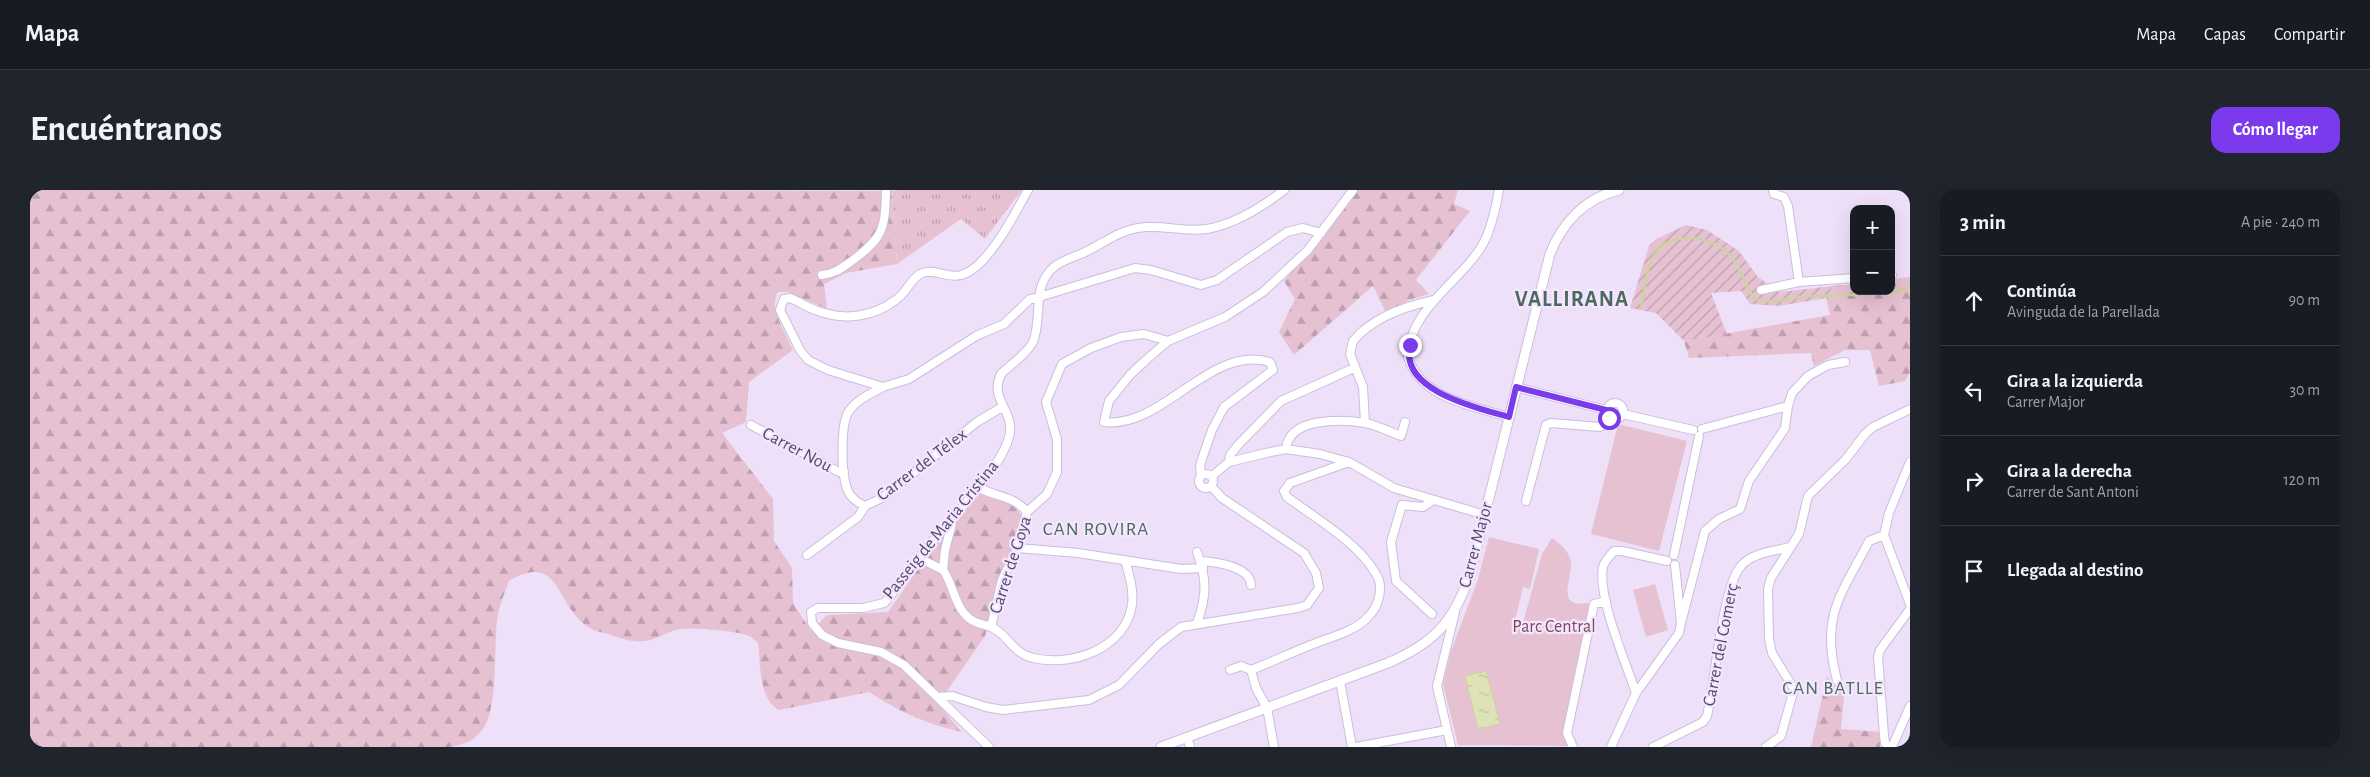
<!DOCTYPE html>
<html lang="es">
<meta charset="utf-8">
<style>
:root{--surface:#171b24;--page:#20242c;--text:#f1f3f6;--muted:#9ea1a6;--line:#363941;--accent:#7c3aed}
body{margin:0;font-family:"Alegreya Sans",sans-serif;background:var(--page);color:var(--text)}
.controls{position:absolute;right:15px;top:15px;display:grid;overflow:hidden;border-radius:10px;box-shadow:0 5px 20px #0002}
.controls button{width:45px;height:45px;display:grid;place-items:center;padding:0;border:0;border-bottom:1px solid var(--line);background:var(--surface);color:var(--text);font:25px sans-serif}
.stop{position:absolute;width:15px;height:15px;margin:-11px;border:4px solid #7c3aed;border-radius:50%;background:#fff}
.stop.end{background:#7c3aed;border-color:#fff;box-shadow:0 1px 5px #0008}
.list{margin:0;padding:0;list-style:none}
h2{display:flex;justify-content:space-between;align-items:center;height:65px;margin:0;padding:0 20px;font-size:21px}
h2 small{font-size:16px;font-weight:400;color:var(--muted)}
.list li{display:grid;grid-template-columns:32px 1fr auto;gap:15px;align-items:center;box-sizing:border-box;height:90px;padding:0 20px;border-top:1px solid var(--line)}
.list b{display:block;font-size:19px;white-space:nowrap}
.list p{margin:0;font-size:16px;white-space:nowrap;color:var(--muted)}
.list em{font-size:16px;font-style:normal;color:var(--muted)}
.icon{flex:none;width:28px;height:28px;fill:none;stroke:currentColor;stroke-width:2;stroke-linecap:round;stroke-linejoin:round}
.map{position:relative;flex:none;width:1880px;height:557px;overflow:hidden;border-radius:15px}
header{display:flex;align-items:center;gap:30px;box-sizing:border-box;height:70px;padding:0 25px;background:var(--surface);border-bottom:1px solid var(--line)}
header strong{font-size:24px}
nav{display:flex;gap:28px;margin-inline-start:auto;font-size:18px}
.intro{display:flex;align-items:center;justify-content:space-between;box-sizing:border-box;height:120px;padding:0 30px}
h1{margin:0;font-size:35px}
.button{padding:12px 22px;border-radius:15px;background:var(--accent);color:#fff;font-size:18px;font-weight:700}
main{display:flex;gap:30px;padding:0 30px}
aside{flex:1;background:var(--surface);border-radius:15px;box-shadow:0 5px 20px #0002}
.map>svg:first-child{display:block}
.grass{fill:url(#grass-tufts)}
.forest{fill:url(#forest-firs)}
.park{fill:#e6c1d2}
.garden{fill:url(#garden-furrows)}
.water{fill:url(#water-ripples);stroke:#cdd39e}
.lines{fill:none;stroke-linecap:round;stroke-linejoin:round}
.stream{stroke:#cdd39e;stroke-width:2.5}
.minor-casing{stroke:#cbbddd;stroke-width:10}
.tertiary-casing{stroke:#cbbddd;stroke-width:11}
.minor{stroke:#fff;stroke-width:8}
.tertiary{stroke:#fff;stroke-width:9}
.route{stroke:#7c3aed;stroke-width:6}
.labels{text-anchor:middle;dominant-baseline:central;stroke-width:4.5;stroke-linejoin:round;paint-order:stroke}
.street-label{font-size:18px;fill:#554a6f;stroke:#f3e6fe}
.park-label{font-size:18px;fill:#7f485b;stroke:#f3e6fe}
.neighbourhood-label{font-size:19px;letter-spacing:1px;fill:#4c6b5f;stroke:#f3e6fe}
.district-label{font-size:22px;font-weight:bold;letter-spacing:1px;fill:#4c6b5f;stroke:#f3e6fe}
</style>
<header>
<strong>Mapa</strong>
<nav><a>Mapa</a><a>Capas</a><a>Compartir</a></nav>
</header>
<div class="intro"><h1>Encuéntranos</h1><a class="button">Cómo llegar</a></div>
<main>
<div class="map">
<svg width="1880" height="557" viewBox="0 0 1880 557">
<defs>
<pattern id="grass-tufts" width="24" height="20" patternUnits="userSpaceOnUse" patternTransform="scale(1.25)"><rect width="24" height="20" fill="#e6c1d2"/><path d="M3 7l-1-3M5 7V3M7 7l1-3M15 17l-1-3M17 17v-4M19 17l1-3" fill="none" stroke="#bd9faf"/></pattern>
<pattern id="forest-firs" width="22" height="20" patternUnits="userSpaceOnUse" patternTransform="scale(1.25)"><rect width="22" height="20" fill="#e6c1d2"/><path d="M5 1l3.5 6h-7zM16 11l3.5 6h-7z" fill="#bd9faf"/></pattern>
<pattern id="garden-furrows" width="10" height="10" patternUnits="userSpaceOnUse" patternTransform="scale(1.25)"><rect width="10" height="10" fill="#e6c1d2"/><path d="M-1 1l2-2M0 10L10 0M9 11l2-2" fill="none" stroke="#bd9faf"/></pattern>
<pattern id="water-ripples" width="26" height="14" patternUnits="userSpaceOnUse" patternTransform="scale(1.25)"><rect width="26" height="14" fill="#dee2b7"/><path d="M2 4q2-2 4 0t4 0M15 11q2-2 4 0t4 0" fill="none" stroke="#c1c3a0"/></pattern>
</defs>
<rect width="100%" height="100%" fill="#efe0fa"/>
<path class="grass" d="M 869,0 L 992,0 L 955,49 L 931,29 L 867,74 L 862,1 Z"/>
<path class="forest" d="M 0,0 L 862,1 L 867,74 L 816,83 L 794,94 L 797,119 L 758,102 L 748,102 C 737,116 757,145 763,160 L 719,192 L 716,232 L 692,243 L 743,309 L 744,351 L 762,378 L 763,413 L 781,441 L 797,425 L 858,422 L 902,359 L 949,304 L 984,315 L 993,328 L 987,357 L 972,386 L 955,446 L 908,514 L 932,542 C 896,534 870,522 839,502 L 749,520 C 728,509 731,474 728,453 C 725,451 722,447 719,446 C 709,441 662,437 651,439 C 639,440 627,450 615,451 C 603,453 590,448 578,444 C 570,442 560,440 554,434 C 525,411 529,362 479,391 C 475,402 470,413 468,424 C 463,453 469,517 453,539 C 445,551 433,555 420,557 L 0,557 Z
M 1324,0 L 1428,0 L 1424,14 L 1440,21 L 1386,90 L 1399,104 L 1379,110 L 1356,123 L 1343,96 L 1264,165 L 1249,142 L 1265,109 L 1254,91 Z
M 1880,87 L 1880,182 L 1875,191 L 1849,196 L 1840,160 L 1815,160 L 1784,176 L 1781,163 L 1659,168 L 1654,151 L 1800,125 L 1796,108 L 1803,96 L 1824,94 L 1824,101 L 1861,101 L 1861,89 Z
M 1797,486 L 1814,506 L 1811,539 L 1851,542 L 1850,557 L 1781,557 Z"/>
<path class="park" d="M 1588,234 L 1657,251 L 1629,361 L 1561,344 Z
M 1459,347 L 1509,359 L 1500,399 L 1493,397 L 1485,431 L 1488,433 L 1493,433 L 1512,364 L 1522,348 C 1530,353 1540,362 1541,373 C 1543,387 1524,419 1558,413 L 1559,416 L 1544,487 L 1537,531 L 1537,556 L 1428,555 L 1413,494 L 1421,461 L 1448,389 Z
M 1625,394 L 1638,440 L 1616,447 L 1603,400 Z"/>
<path class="garden" d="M 1656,35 L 1677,40 L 1709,61 L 1728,87 L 1749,102 L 1803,96 L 1796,108 L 1749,116 L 1720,114 L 1711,101 L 1681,103 L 1697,144 L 1654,151 L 1626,123 L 1600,118 L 1619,56 L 1628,48 Z"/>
<path class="water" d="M 1456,481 L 1470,534 L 1448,539 L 1435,486 Z"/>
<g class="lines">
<path class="stream" d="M 1611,118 C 1616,100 1614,79 1626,63 C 1644,38 1687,47 1703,69 C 1713,82 1715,98 1725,109 L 1744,112 L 1767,107 L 1863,103 L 1880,97"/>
<g class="minor-casing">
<path id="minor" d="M 998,0 C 986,22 957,79 931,85 C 917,89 902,77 890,84 C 880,90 876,103 867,109 C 844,127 815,131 788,121 C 778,118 770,112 760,108 L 754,109 L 750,120 L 770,160 L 778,170 L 798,180 L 853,197 L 879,189 L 946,146 L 974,134 L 1000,109 L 1009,107 L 1105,78 L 1121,80 L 1171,95 L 1187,90 L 1257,42 L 1273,38 L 1291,43
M 1469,0 C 1466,17 1462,36 1454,52 C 1435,89 1378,119 1378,167 C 1391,209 1443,216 1479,227
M 1743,0 L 1744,4 L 1754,7 L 1758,16 L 1769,92
M 792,85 C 805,84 813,77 823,70 C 854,47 855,38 856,0
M 1861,85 L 1862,85
M 1731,100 L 1769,92 L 1824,88
M 853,197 C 841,204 827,209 819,221 C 810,234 811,286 818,301 C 821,308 828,313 835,316 L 852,308 L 947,232 L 972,217
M 1486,197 L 1576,220
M1577 221a8 8 0 1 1 16 0a8 8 0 1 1-16 0Z
M 1593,224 L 1663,240
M 1335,233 L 1333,197 L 1320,164 L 1323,151 C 1342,128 1376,116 1404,110
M 721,235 L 809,282 L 814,282
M 1672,239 L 1758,216
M 1256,259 C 1259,227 1311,229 1335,233 C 1347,235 1360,242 1371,246 L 1375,232
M 1199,272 L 1200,265 L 1208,255 L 1251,211 L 1324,178
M1169 291a7 7 0 1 1 14 0a7 7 0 1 1-14 0Z
M 1171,285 L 1170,276 L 1172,269 L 1182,240 L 1194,217 L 1243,180 L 1240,172 C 1180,154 1133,239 1074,232 L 1079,211 L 1100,185 L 1117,169 L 1138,151 L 1195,127 L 1233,102 L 1277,61 L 1323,0
M 1182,286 L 1199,272 L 1236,263 L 1256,259 L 1290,264 L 1319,272 L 1364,298 L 1455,325
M 948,297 C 964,307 985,306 997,322
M 1496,311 L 1516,235 L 1521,233 L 1570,237 L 1579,228
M 1854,345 L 1880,414
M 987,358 L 1048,363 L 1151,379 L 1173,378
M 1167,362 C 1177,389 1177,406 1167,433
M 777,365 L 828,327 L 835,316
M 1644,365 L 1669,246
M 886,371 L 895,371 L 913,380 C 924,395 924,417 940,429 C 947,434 953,434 961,437 C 978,444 983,464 1003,468 C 1042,477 1095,459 1102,415 C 1104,400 1099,384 1095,370
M 1170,371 C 1185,372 1220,376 1221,395
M 913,380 L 915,360 L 922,333
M 1402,424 L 1366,391 L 1361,352 L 1372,315 L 1393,317 L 1402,311
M 1651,433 L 1675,341 L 1689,329 L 1710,319 L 1719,291 L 1755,238 L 1758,216 L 1762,203 L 1778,186 L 1798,175 L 1815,172
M 961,437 L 972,390 L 986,361 L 997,322 L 1017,304 L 1027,282 L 1027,249 L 1016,212 L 1032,174 L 1061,158 L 1091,147 L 1114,144 L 1138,151
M 1200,480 L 1211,476 L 1221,480
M 1221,480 C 1241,472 1261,463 1281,455 C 1300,447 1325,442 1339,426 C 1349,416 1354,396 1346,384 C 1329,353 1285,328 1257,307 L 1254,301 L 1260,293 L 1319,272
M 1221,480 L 1226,498 L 1237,518 L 1244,557
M 1807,490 C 1790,426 1811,405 1839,351 L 1854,345 L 1859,323 L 1880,272
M 1310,491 L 1322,557
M 1606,503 C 1596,473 1567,406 1573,377 C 1574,371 1580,366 1584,361 L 1592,361 L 1637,371
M 908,507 L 922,506 L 956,517 L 973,520 L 1059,510 L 1089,495 L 1129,454 L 1151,437 L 1268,418 L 1277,415 L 1289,398 L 1286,383 L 1274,363 L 1192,308 L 1181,296
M 1157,547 L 1160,557
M 959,557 L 874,475 L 851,462 L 808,453 L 792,445 L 782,433 L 781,422 L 788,418 L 833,418 L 854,413 C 863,405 867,395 874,386 C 881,376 889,368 896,359 C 917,332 976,275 980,242 C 983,220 959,209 971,184 C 981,174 997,164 1003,152 C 1013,127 1001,96 1024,77 C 1033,70 1041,68 1051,64 C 1074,54 1090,38 1117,37 C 1137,36 1157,42 1177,39 C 1205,34 1232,17 1254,0
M 1326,557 L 1417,540
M 1421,557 L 1407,496 L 1425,422
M 1543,557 L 1537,543 L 1564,414 L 1576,411
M 1581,557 L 1606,503 L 1649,443 L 1651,433 L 1645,375
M 1623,557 L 1673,532 L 1677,526 C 1685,493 1692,397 1711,376 C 1722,363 1744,361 1760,357
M 1736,557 L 1751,546 L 1764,499 L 1742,463 L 1739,449 L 1738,399 L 1741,388 L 1769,344 L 1778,306 L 1816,269 L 1835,244 L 1843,237 L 1880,219
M 1859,557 L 1855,553 L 1854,545 L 1848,467 L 1850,460 L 1880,419
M 1862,557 L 1880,516"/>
</g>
<g class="tertiary-casing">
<path id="tertiary" d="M 1131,557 L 1358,473 C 1404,453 1424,432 1440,384 L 1520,64 C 1532,33 1555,8 1589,0"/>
</g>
<use href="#minor" class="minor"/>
<use href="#tertiary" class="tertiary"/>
</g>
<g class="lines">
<path class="route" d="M 1380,155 C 1369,201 1448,218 1479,227 L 1486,197 L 1576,220 L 1579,228"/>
</g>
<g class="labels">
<g class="street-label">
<text transform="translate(767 260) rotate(28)">Carrer Nou</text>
<text transform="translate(892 275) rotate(-37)">Carrer del Télex</text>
<text transform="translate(911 340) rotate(-51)">Passeig de Maria Cristina</text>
<text transform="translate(1446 355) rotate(-75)">Carrer Major</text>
<text transform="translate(981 375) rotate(-72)">Carrer de Goya</text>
<text transform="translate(1691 455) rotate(-79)">Carrer del Comerç</text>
</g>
<g class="park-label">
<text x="1524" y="437">Parc Central</text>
</g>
<g class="neighbourhood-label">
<text x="1066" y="339">CAN ROVIRA</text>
<text x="1803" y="498">CAN BATLLE</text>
</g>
<g class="district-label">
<text x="1542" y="109">VALLIRANA</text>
</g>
</g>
</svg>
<div class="controls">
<button>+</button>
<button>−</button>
</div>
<div class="stop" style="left:1579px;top:228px"></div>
<div class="stop end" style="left:1380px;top:155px"></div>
</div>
<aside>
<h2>3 min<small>A pie · 240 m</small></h2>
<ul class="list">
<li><svg class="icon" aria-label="ahead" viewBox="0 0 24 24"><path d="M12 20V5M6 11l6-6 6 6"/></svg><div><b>Continúa</b><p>Avinguda de la Parellada</p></div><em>90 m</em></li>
<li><svg class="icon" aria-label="left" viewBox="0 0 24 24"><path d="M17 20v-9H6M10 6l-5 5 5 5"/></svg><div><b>Gira a la izquierda</b><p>Carrer Major</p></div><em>30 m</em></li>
<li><svg class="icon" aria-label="right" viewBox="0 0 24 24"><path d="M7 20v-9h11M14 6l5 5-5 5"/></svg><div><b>Gira a la derecha</b><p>Carrer de Sant Antoni</p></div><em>120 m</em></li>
<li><svg class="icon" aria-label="arrive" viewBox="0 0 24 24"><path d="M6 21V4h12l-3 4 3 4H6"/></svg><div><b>Llegada al destino</b></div></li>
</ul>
</aside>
</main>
